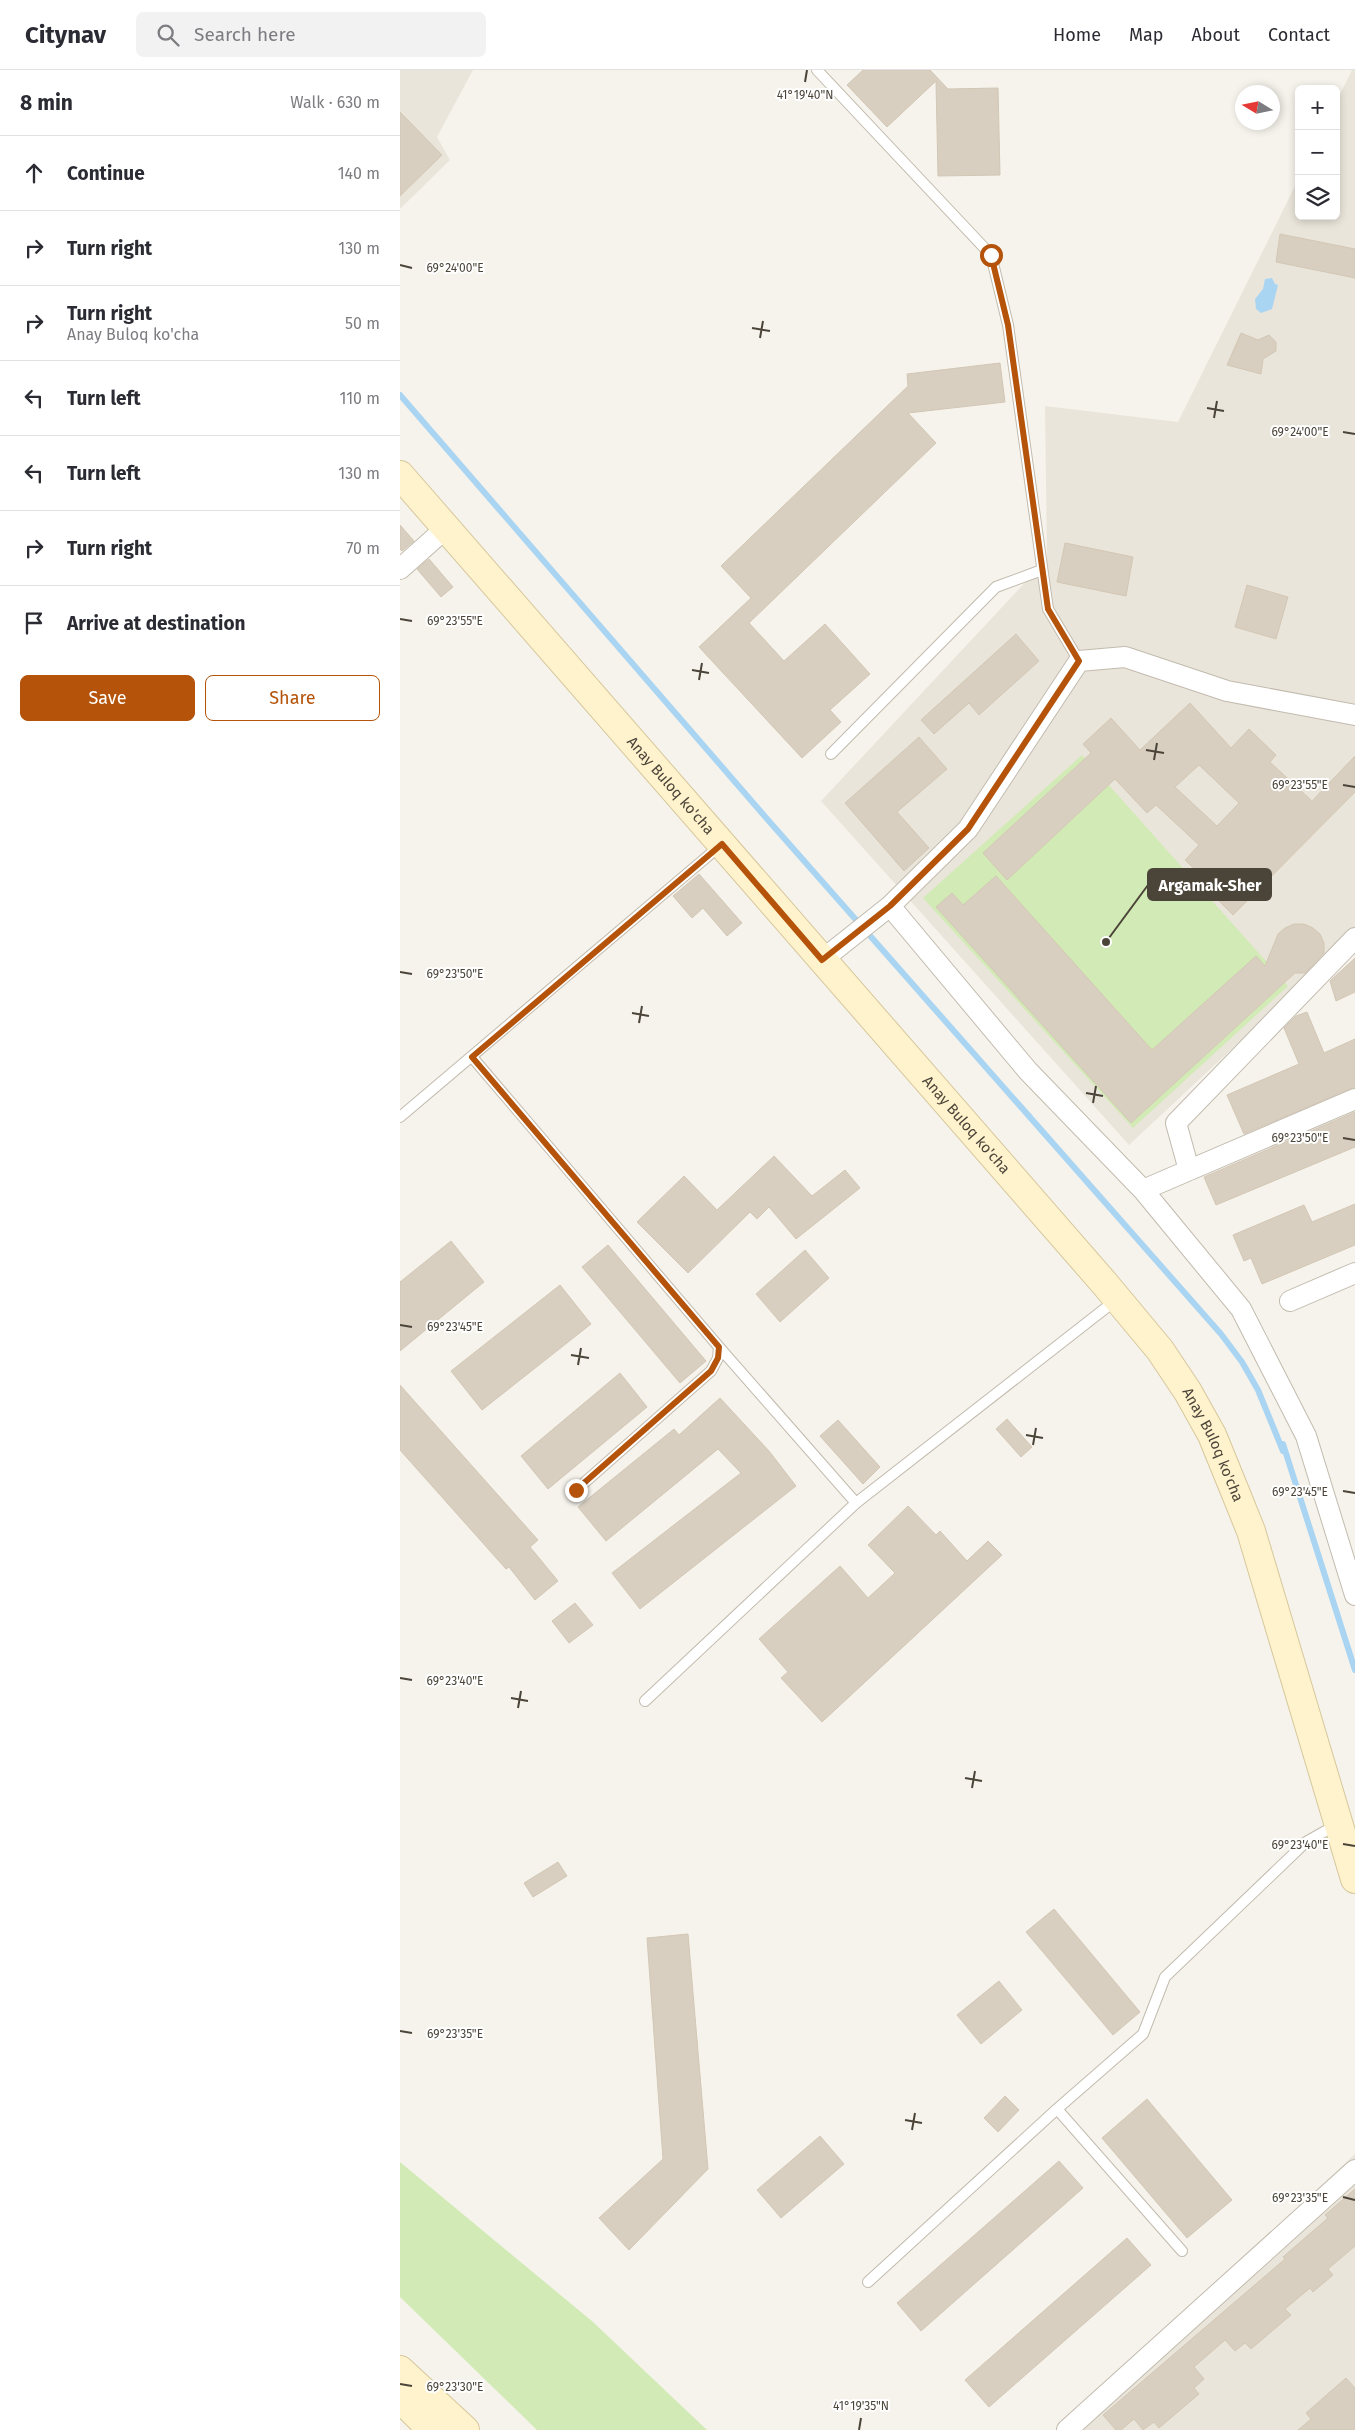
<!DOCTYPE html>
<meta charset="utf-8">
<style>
:root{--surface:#fff;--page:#f2f2f3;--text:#2b2b33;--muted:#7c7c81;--line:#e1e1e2;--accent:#b45309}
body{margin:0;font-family:"Fira Sans",sans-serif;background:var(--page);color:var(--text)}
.controls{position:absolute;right:15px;top:15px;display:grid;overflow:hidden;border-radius:8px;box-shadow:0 2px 8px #0003}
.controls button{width:45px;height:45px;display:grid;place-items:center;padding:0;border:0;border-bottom:1px solid var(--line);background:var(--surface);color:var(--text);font:25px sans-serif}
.compass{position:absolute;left:835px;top:15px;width:45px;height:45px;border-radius:50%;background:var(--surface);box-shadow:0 2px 8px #0003;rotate:280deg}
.stop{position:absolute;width:15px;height:15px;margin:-11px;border:4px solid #b45309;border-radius:50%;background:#fff}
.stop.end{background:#b45309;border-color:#fff;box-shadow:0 1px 5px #0008}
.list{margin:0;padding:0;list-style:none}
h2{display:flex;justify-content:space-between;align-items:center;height:65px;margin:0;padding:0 20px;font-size:21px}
h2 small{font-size:16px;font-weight:400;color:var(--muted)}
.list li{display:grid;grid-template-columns:32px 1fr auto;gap:15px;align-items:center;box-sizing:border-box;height:75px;padding:0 20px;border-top:1px solid var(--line)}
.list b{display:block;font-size:19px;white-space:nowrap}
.list p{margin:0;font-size:16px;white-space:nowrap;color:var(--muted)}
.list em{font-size:16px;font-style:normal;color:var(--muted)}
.actions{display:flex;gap:10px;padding:15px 20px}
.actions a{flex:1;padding:11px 0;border:1px solid var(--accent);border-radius:8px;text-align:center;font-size:18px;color:var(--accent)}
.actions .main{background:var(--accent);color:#fff}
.icon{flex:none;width:28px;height:28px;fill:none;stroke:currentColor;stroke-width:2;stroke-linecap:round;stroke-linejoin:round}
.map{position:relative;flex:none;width:955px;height:2360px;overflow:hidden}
header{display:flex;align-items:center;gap:30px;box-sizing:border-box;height:70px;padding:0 25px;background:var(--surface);border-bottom:1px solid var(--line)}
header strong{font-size:24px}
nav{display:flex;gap:28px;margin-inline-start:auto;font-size:18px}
.search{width:350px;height:45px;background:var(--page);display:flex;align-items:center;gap:12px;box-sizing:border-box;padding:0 18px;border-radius:8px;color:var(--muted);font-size:19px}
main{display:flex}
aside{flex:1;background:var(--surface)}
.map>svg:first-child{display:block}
.residential{fill:#eae5da}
.green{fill:#d2eab5}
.water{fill:#a9d4f2}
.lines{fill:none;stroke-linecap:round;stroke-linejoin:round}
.stream{stroke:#a9d4f2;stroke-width:6}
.building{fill:#d8cfc1;stroke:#d3c7b4;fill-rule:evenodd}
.lane-casing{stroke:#c2bbae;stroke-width:12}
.street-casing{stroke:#c2bbae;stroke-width:22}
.secondary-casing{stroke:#d6c79b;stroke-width:30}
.lane{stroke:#fff;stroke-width:10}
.street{stroke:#fff;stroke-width:20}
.secondary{stroke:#fff3cd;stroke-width:28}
.route{stroke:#b45309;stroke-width:6}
.ticks{fill:none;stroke:#4b4439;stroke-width:2}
.labels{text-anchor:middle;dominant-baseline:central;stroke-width:4;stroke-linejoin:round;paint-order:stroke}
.street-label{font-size:15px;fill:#4b4439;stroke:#fff}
.ticks-label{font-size:12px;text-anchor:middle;fill:#4b4439;stroke:#fff;stroke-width:4;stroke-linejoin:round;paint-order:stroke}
.leader{fill:none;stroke:#4b4439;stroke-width:2}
.callout-dot{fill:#4b4439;stroke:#fff;stroke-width:2}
.callout{fill:#4b4439;stroke:#4b4439;stroke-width:2}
.callout-label{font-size:16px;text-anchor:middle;font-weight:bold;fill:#fff}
</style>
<header>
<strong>Citynav</strong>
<div class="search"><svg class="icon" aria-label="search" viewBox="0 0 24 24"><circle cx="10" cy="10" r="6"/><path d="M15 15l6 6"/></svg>Search here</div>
<nav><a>Home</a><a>Map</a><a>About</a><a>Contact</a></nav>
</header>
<main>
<aside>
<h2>8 min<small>Walk · 630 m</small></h2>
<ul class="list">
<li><svg class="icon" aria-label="ahead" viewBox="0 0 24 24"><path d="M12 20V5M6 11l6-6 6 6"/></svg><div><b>Continue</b></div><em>140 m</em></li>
<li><svg class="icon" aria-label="right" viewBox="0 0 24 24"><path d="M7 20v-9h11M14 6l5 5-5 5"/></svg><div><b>Turn right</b></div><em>130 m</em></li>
<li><svg class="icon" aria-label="right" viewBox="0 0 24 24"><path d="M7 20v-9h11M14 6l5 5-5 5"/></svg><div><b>Turn right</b><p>Anay Buloq ko'cha</p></div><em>50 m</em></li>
<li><svg class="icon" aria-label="left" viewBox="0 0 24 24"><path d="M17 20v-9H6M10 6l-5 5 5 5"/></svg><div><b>Turn left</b></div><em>110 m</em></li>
<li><svg class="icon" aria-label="left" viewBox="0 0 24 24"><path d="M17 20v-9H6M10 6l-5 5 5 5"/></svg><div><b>Turn left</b></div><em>130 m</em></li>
<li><svg class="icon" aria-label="right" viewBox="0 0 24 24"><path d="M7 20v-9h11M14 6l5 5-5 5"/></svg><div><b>Turn right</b></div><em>70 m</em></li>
<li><svg class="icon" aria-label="arrive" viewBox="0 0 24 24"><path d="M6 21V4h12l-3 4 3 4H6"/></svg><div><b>Arrive at destination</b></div></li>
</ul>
<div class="actions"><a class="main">Save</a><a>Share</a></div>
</aside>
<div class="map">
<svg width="955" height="2360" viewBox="0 0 955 2360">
<rect width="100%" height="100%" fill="#f6f3ec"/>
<path class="residential" d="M 0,0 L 73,0 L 37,67 L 50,90 L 0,139 Z
M 952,0 L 955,0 L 955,859 L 925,892 L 729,1075 L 421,731 L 647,489 L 645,336 L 778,352 L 899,108 L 899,146 L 936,146 L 936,32 Z
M 955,2084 L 955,2360 L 657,2360 Z"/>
<path class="green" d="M 682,685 L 888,916 L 733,1058 L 523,828 Z
M 0,2092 L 193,2252 L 307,2360 L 137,2360 L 0,2227 Z"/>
<path class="water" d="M 872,208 L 875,214 L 878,215 L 872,239 L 861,243 L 856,239 L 855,229 L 863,219 L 865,209 Z"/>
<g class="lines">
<path class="stream" d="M 0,325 L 368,750 L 821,1264 L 842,1292 L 858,1320 L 883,1381 L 883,1374 L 955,1600"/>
</g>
<path class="building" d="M 463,0 L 530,0 L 548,19 L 598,18 L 600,105 L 538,106 L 536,11 L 487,57 L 447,15 Z
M 0,42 L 42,85 L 0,126 Z
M 880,164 L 955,179 L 955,208 L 876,192 Z
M 841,263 L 858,270 L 869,265 L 876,272 L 876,281 L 863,289 L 861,304 L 827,295 Z
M 600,293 L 605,332 L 508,343 L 536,373 L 349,553 L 384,591 L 425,554 L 470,604 L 430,640 L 441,652 L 402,688 L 299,577 L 351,528 L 321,496 L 508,316 L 507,304 Z
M 0,455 L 14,471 L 2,481 L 0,479 Z
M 665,473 L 733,487 L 726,526 L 657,512 Z
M 29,489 L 53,517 L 41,527 L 17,499 Z
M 847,515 L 888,527 L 876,569 L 835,557 Z
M 616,564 L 639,591 L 579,645 L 569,633 L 534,664 L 521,650 Z
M 790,633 L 831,678 L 849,659 L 876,685 L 870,692 L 912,731 L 955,686 L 955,722 L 833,845 L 816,828 L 820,824 L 785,790 L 799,775 L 756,735 L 747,743 L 715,709 L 607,810 L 583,783 L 691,683 L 683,674 L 711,648 L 740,680 ZM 799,695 L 839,733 L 817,756 L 775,717 Z
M 519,667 L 547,699 L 497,742 L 529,778 L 504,801 L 445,733 Z
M 299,804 L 342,853 L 327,866 L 303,838 L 292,848 L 273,826 Z
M 596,806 L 752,980 L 856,886 L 865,896 L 878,864 L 885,858 L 894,854 L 904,854 L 913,858 L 920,864 L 924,873 L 924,883 L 905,903 L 895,903 L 731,1053 L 536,837 L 552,823 L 563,835 Z
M 955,888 L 955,922 L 936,931 L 930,911 Z
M 907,942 L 924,983 L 955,969 L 955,1017 L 844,1064 L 827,1025 L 899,994 L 884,958 L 896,946 Z
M 955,1042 L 955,1077 L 816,1135 L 804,1107 Z
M 374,1086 L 412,1126 L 445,1100 L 460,1118 L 396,1169 L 369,1137 L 357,1149 L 350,1142 L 288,1203 L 237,1152 L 284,1106 L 317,1140 Z
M 955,1134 L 955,1175 L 862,1214 L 851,1188 L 844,1191 L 833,1165 L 904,1135 L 912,1152 Z
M 51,1171 L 84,1212 L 0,1281 L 0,1212 Z
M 208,1175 L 306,1291 L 280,1313 L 182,1197 Z
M 405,1180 L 429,1208 L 380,1252 L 356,1224 Z
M 160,1215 L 191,1254 L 82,1340 L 51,1301 Z
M 220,1303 L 247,1337 L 148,1419 L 121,1386 Z
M 0,1315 L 138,1470 L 130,1477 L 158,1511 L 135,1530 L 109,1497 L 106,1499 L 0,1380 Z
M 320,1328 L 369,1381 L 396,1416 L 240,1539 L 212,1503 L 341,1403 L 318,1379 L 206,1471 L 178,1437 L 274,1359 L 279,1365 Z
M 607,1349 L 632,1377 L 621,1387 L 596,1359 Z
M 438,1350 L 480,1397 L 463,1414 L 420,1366 Z
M 508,1436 L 536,1465 L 540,1461 L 567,1491 L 588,1471 L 602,1485 L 422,1652 L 381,1608 L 388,1602 L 359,1569 L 440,1496 L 468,1528 L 495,1503 L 468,1475 Z
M 175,1533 L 193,1555 L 169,1573 L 152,1551 Z
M 158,1792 L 167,1806 L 133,1827 L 124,1813 Z
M 654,1839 L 740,1942 L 713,1965 L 626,1862 Z
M 288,1864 L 308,2099 L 229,2180 L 199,2148 L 263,2089 L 247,1868 Z
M 599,1911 L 622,1940 L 581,1974 L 557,1945 Z
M 605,2026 L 619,2040 L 598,2062 L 584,2048 Z
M 747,2029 L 832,2130 L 787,2168 L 702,2068 Z
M 420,2066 L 444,2094 L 381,2148 L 357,2120 Z
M 659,2091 L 683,2118 L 521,2261 L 497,2233 Z
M 955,2119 L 955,2176 L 928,2199 L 933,2205 L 913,2222 L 910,2218 L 885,2239 L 891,2245 L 851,2279 L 845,2273 L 835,2281 L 825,2270 L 794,2297 L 804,2309 L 794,2318 L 799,2324 L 759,2358 L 754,2352 L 743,2360 L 734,2349 L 721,2360 L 716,2360 L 703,2345 L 885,2189 L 883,2187 L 928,2148 L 925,2145 Z
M 727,2168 L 751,2195 L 589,2337 L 565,2310 Z
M 946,2308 L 955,2318 L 955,2360 L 898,2360 L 911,2349 L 906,2343 Z"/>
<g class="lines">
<g class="lane-casing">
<path id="lane" d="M 417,0 L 591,185 L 608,255 L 648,539 L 679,591
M 431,684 L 596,517 L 642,500
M 72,987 L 319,1277 L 318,1288 L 311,1301 L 176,1420
M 0,1047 L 321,775
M 319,1277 L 456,1433
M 245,1631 L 456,1433 L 716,1230
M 657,2039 L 782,2181
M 468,2212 L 657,2039 L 743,1964 L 765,1907 L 906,1772 L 936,1755"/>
</g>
<g class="street-casing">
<path id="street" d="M 0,499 L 46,458
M 490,836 L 628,1001 L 743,1120 L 841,1239 L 906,1366 L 955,1525
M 422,890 L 490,836 L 568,759 L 679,591 L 725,587 L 827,621 L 955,645
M 789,1100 L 776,1053 L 955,868
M 743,1120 L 955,1029
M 890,1231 L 955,1203
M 667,2360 L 955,2100"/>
</g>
<g class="secondary-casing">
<g id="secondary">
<path id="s1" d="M 0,405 L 705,1214 L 760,1280 L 788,1322 L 812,1365 L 832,1414 L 851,1461 L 955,1809"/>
<path d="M 0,2300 L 65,2360"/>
<path d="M 0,2328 L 32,2360"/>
</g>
</g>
<use href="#lane" class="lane"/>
<use href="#street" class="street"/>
<use href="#secondary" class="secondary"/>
</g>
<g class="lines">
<path class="route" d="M 176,1420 L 311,1301 L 318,1288 L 319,1277 L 72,987 L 322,774 L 422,890 L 490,836 L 568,759 L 679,591 L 648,539 L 608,255 L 591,185"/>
</g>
<path class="ticks" d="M 405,12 L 407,0M 0,195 L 12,198M 352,258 L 370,261M 360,268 L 363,251M 807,338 L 824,341M 814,348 L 817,331M 943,362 L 955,364M 0,549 L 12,551M 292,600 L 309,603M 299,610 L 302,593M 746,680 L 764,683M 754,690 L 757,673M 943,715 L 955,717M 0,902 L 12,904M 232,943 L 249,946M 239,953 L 242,936M 686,1023 L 703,1026M 693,1033 L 696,1016M 943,1068 L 955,1070M 0,1255 L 12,1257M 171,1285 L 189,1288M 178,1295 L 181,1278M 626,1365 L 643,1368M 633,1375 L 636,1358M 943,1421 L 955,1423M 0,1608 L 12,1610M 111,1628 L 128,1631M 118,1638 L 121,1621M 565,1708 L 582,1711M 572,1718 L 575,1701M 943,1774 L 955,1776M 0,1961 L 12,1963M 505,2050 L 522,2053M 512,2060 L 515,2043M 943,2127 L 955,2130M 0,2314 L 12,2316M 459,2360 L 461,2348"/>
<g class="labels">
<g class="street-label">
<text stroke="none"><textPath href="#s1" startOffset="412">Anay Buloq ko'cha</textPath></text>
<text stroke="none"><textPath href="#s1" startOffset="862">Anay Buloq ko'cha</textPath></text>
<text stroke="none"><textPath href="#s1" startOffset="1268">Anay Buloq ko'cha</textPath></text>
</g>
</g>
<g class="ticks-label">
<text x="405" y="29">41°19'40"N</text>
<text x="55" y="202">69°24'00"E</text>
<text x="900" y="366">69°24'00"E</text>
<text x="55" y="555">69°23'55"E</text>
<text x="900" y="719">69°23'55"E</text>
<text x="55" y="908">69°23'50"E</text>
<text x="900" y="1072">69°23'50"E</text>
<text x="55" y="1261">69°23'45"E</text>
<text x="900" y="1426">69°23'45"E</text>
<text x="55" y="1615">69°23'40"E</text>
<text x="900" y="1779">69°23'40"E</text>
<text x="55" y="1968">69°23'35"E</text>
<text x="900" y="2132">69°23'35"E</text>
<text x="55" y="2321">69°23'30"E</text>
<text x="461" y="2340">41°19'35"N</text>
</g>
<path class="leader" d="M706 872L748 815"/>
<circle class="callout-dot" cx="706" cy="872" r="5"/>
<rect class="callout" x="748" y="799" width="123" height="31" rx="5"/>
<g class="callout-label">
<text x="810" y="821">Argamak-Sher</text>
</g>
</svg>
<div class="controls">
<button>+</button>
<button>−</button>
<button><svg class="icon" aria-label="layers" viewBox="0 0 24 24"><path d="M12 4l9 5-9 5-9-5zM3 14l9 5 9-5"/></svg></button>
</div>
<svg class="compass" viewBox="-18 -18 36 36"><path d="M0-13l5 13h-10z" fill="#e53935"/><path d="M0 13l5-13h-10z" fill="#7c7c81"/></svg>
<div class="stop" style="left:591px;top:185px"></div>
<div class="stop end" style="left:176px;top:1420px"></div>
</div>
</main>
